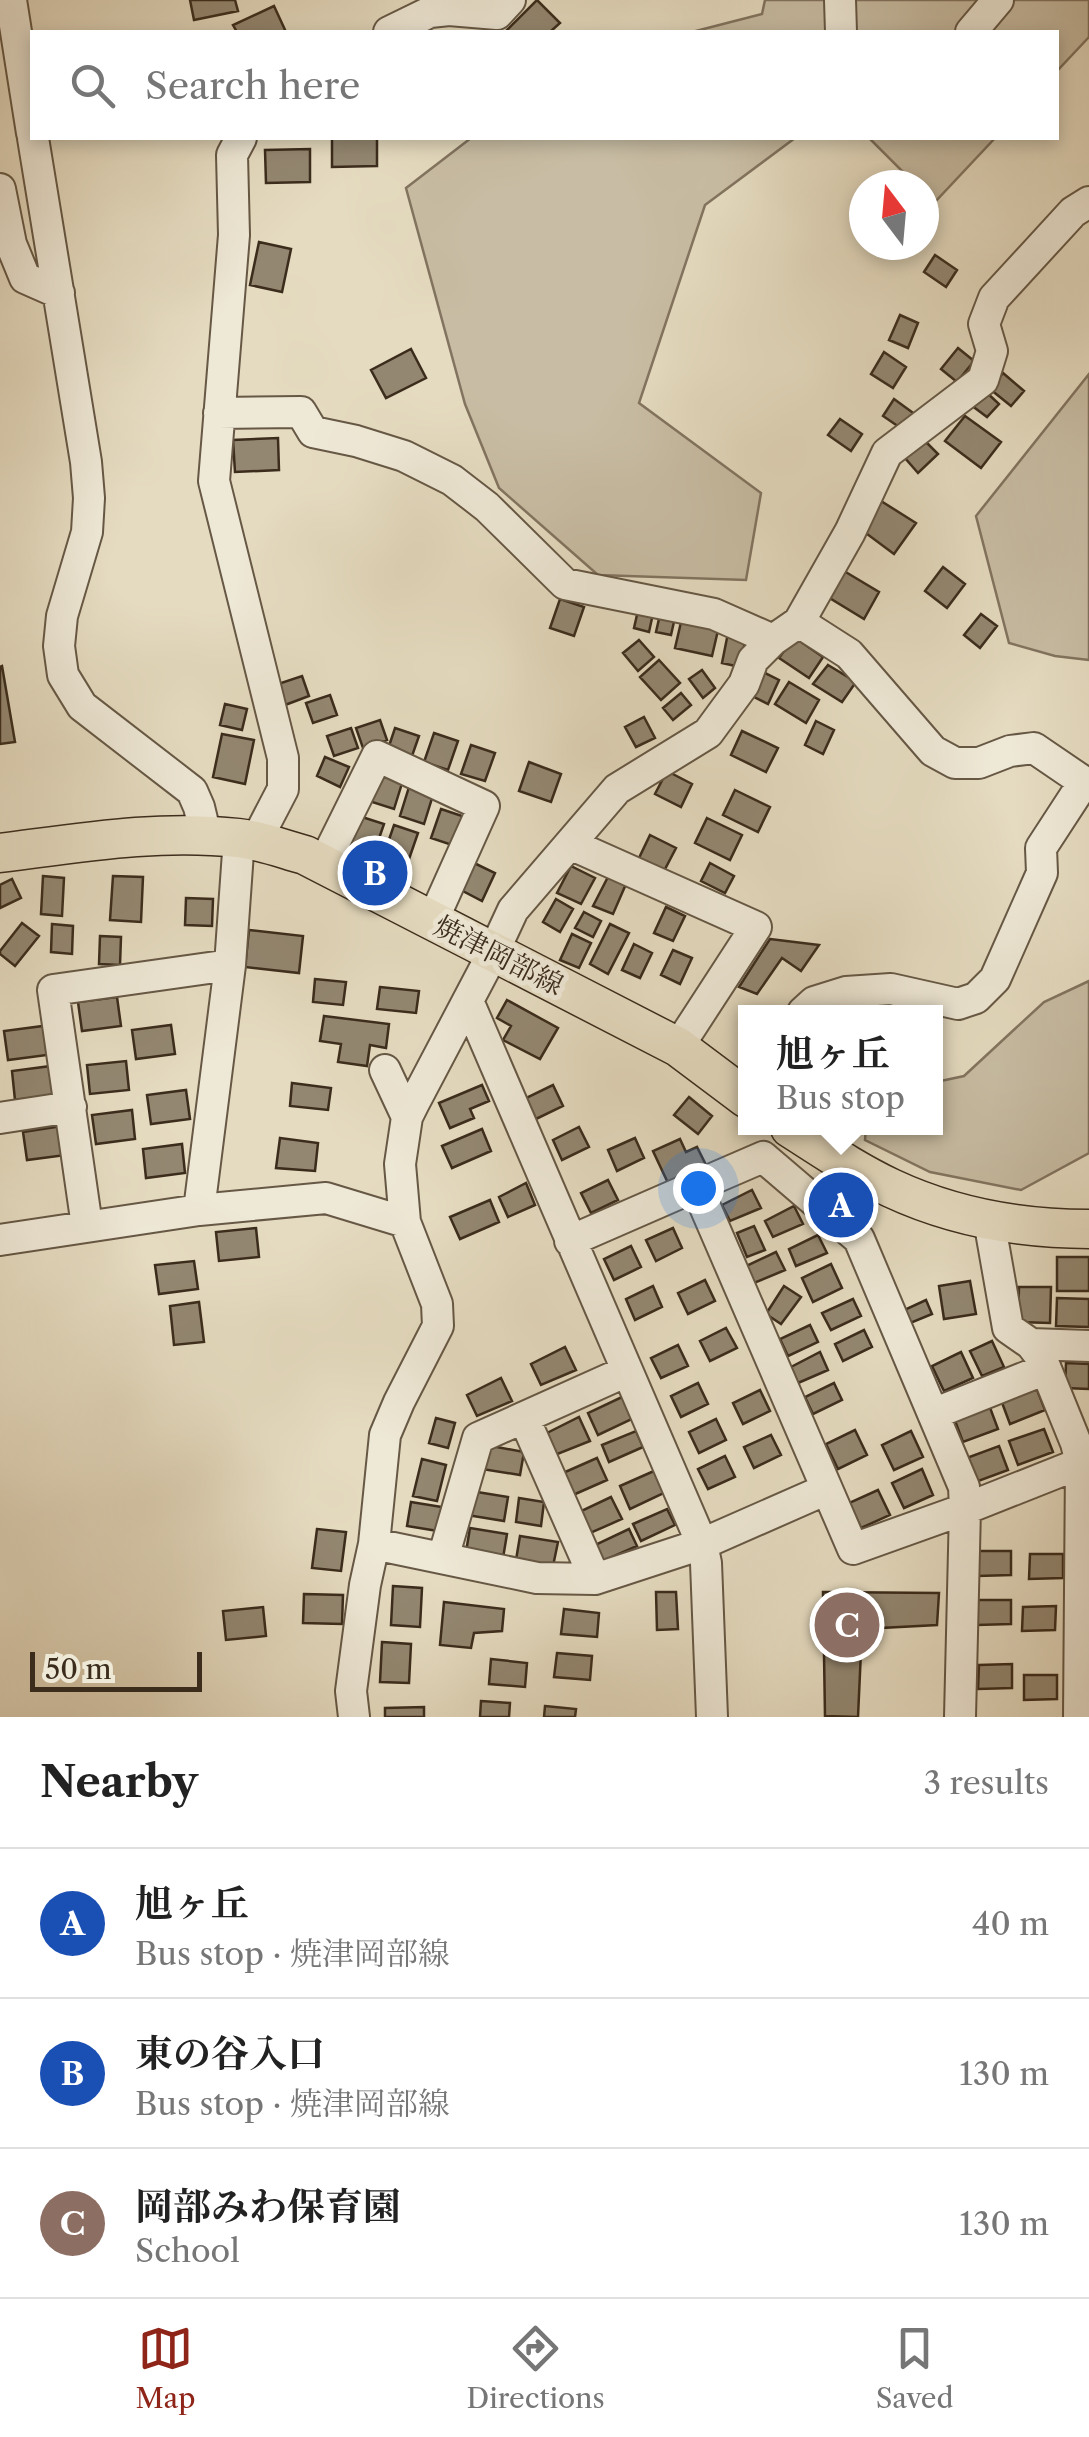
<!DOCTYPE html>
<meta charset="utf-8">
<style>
:root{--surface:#fff;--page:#f2f2f2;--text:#222;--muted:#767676;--line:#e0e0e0;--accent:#8f2418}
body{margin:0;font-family:"Libre Caslon Text","Noto Serif JP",serif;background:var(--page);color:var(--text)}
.compass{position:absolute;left:849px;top:170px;width:90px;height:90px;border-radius:50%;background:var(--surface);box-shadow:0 5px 15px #0003;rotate:344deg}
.scale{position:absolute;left:30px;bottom:25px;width:172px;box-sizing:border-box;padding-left:10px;border:5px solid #3b2c1c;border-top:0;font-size:28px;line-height:35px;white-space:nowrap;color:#3b2c1c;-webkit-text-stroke:8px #eee8d6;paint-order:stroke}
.you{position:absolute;left:698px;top:1188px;width:35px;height:35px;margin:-25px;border:8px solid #fff;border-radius:50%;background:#1a73e8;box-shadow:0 0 0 15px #1a73e833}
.badge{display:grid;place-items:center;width:65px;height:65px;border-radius:50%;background:var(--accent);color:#fff;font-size:32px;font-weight:700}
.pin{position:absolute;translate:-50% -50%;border:5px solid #fff;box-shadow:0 2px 10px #0006}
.popup{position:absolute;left:738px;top:1005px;width:205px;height:130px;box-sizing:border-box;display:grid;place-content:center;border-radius:0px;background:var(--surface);filter:drop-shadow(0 2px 8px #0005);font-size:32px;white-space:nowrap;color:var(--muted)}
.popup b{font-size:38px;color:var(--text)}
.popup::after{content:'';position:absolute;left:50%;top:100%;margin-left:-20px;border:20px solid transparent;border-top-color:var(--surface)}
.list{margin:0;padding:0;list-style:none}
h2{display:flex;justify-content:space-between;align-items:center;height:130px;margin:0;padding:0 40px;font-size:42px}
h2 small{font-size:32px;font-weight:400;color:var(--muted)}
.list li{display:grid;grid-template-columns:65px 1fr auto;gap:30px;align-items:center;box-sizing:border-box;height:150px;padding:0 40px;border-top:2px solid var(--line)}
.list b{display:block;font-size:38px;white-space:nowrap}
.list p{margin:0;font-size:32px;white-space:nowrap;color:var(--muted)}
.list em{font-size:32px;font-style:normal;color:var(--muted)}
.icon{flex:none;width:55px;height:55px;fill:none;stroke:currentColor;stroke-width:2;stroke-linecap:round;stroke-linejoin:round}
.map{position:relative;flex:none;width:1089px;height:1717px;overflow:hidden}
.search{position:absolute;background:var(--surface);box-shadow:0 5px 15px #0003;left:30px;right:30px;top:30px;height:110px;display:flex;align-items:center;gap:25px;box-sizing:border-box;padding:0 35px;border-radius:0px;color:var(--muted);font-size:38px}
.sheet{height:580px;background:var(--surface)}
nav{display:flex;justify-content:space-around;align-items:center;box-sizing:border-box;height:140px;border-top:2px solid var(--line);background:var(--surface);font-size:28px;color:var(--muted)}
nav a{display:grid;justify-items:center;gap:5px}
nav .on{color:var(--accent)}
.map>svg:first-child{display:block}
.green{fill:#c8bda4;stroke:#827460;stroke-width:2.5}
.building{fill:#938771;stroke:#3b2c1c;stroke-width:2.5}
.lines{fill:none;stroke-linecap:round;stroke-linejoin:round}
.minor-casing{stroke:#665845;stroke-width:34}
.major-casing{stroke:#3b2c1c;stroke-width:41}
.minor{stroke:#eee8d6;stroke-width:30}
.major{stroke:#e5dbc0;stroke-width:38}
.labels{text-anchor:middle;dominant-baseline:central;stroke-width:10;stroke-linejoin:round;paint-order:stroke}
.street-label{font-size:28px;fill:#3b2c1c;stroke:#eee8d6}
</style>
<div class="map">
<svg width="1089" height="1717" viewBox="0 0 1089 1717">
<rect width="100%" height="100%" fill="#e5dbc0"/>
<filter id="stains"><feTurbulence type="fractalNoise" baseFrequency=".002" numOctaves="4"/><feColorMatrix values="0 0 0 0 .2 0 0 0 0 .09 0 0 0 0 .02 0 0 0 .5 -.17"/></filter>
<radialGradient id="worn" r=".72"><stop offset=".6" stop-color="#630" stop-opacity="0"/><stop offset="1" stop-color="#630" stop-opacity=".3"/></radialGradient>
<path class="green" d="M 765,0 L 1089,0 L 1089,37 L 1057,71 L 1056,32 L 692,32 L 762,14 Z
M 471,138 L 795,138 L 705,205 L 639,403 L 761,493 L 746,580 L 598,575 L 499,488 L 465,404 L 406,188 Z
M 869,138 L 995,138 L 934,203 L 924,193 L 924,185 L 916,185 Z
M 1089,374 L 1089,660 L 1055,656 L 1009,643 L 976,516 Z
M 1089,981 L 1089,1153 L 1021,1190 L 930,1172 L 865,1140 L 866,1128 L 936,1128 L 936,1082 L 964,1076 L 1044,1002 Z"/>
<path class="building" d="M 190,0 L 235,0 L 238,11 L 194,20 Z
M 537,0 L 560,23 L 550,32 L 507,32 L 506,31 Z
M 274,6 L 286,32 L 237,32 L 233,25 Z
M 332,138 L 377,138 L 377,166 L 332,167 Z
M 310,149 L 310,182 L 266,183 L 265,150 Z
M 259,242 L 291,249 L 282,292 L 250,285 Z
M 935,255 L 957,270 L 946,287 L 924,272 Z
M 900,315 L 918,323 L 908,348 L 889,340 Z
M 958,348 L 974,361 L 957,382 L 941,369 Z
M 411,349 L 426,378 L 386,398 L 371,370 Z
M 884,352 L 906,367 L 893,388 L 871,374 Z
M 1003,373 L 1024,391 L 1011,406 L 990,389 Z
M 984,390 L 999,404 L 987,417 L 971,405 Z
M 894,399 L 916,415 L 905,431 L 883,416 Z
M 965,416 L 1001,442 L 981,468 L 945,441 Z
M 840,419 L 862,434 L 851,451 L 828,435 Z
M 278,438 L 279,470 L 235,472 L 233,440 Z
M 924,440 L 938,454 L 918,473 L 905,458 Z
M 881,501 L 916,523 L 894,554 L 863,531 Z
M 943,567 L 965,584 L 947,608 L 925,591 Z
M 844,571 L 879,592 L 864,619 L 828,597 Z
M 560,599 L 584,607 L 574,636 L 550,628 Z
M 639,606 L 654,609 L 649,632 L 634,628 Z
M 661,610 L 676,613 L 671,635 L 656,632 Z
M 981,614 L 997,626 L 980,648 L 964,635 Z
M 682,618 L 719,626 L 712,656 L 675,648 Z
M 728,633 L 746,637 L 740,667 L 722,663 Z
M 794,637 L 823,657 L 809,678 L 779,658 Z
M 639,640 L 654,657 L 638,671 L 623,653 Z
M 659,660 L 680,683 L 661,700 L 640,677 Z
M 828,665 L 856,682 L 842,702 L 813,684 Z
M 2,666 L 15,742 L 0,744 L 0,667 Z
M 702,670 L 715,688 L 703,698 L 689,679 Z
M 761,671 L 779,680 L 768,704 L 750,695 Z
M 302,676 L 309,696 L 285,705 L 278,684 Z
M 789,682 L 819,700 L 806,723 L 775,704 Z
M 681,693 L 691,705 L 673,720 L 663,708 Z
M 330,695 L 337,715 L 313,723 L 306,703 Z
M 225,704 L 247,709 L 242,730 L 220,725 Z
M 644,717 L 655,738 L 636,747 L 625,727 Z
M 380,720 L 387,740 L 363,748 L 356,728 Z
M 816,721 L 834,730 L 823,754 L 805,745 Z
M 351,728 L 358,748 L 334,756 L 327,736 Z
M 395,728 L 419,736 L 412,756 L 388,749 Z
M 742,731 L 778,748 L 766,772 L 731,755 Z
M 434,733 L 458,741 L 448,770 L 424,762 Z
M 222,734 L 254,740 L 245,784 L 213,777 Z
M 471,745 L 495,753 L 485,781 L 461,774 Z
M 325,757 L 349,767 L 340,787 L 317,776 Z
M 529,762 L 561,774 L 551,802 L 519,791 Z
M 667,771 L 692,784 L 681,807 L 655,794 Z
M 379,772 L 403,780 L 394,809 L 369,801 Z
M 409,787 L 433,795 L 424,824 L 400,816 Z
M 735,790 L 770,807 L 758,832 L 723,815 Z
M 441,809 L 465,817 L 455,846 L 431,838 Z
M 359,816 L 384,824 L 374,853 L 350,845 Z
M 707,818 L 742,835 L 730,860 L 695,843 Z
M 394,825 L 418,833 L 408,862 L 384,854 Z
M 650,835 L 676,848 L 664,871 L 639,858 Z
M 472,862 L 495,873 L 482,901 L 459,889 Z
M 710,863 L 734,876 L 725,893 L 701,881 Z
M 571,866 L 595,878 L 581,904 L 557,893 Z
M 609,875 L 626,884 L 613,914 L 593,906 Z
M 43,876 L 64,878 L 62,916 L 41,914 Z
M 113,876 L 143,877 L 141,922 L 110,920 Z
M 12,879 L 21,898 L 0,908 L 0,885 Z
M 186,898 L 213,899 L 212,926 L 185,925 Z
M 556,899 L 573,909 L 560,932 L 543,922 Z
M 666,907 L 685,916 L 673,941 L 654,933 Z
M 584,912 L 601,921 L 593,937 L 575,928 Z
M 22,923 L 39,936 L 15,966 L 0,954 L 0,951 Z
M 52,924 L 73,926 L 72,954 L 51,952 Z
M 610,924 L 629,933 L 608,974 L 590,964 Z
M 249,930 L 303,936 L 299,973 L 245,967 Z
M 572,934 L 591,943 L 579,968 L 560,960 Z
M 100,936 L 121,937 L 120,965 L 99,964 Z
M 770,939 L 819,945 L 801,971 L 782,958 L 757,994 L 739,987 Z
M 634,944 L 652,953 L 640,978 L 622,970 Z
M 673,950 L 692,958 L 680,984 L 661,975 Z
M 315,979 L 346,982 L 343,1005 L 313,1002 Z
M 380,987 L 419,991 L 416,1013 L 377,1009 Z
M 117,997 L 121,1026 L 82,1031 L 78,1002 Z
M 507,1000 L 558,1028 L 540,1059 L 503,1040 L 511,1026 L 497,1018 Z
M 324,1016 L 389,1024 L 386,1048 L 370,1045 L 367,1066 L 338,1062 L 341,1044 L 320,1041 Z
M 171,1025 L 175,1054 L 136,1059 L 132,1030 Z
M 43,1026 L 47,1055 L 8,1060 L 4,1031 Z
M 126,1061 L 129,1090 L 90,1094 L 87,1065 Z
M 51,1066 L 54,1095 L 15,1100 L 12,1071 Z
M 292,1083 L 331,1088 L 328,1110 L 290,1106 Z
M 482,1085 L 489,1101 L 470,1109 L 474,1118 L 450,1128 L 439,1103 Z
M 553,1085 L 563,1106 L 536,1119 L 526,1098 Z
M 186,1090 L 190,1119 L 151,1124 L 147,1095 Z
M 689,1097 L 712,1116 L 698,1134 L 674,1115 Z
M 132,1110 L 135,1139 L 96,1144 L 92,1115 Z
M 62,1126 L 66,1155 L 27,1160 L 23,1132 Z
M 579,1127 L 589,1147 L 562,1160 L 553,1140 Z
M 482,1129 L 491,1151 L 452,1168 L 442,1146 Z
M 280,1138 L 318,1143 L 315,1171 L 276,1168 Z
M 635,1138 L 644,1158 L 617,1171 L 608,1150 Z
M 680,1139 L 686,1152 L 697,1147 L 706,1165 L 668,1183 L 653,1151 Z
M 182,1144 L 185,1173 L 146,1178 L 143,1149 Z
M 608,1180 L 618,1200 L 591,1213 L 581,1193 Z
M 526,1183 L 535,1205 L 508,1217 L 499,1197 Z
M 752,1190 L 761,1208 L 730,1221 L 722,1205 Z
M 490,1200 L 499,1222 L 460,1239 L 450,1217 Z
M 794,1206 L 803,1224 L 773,1237 L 765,1221 Z
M 754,1226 L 765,1250 L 747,1257 L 737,1233 Z
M 256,1228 L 259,1257 L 219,1261 L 216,1232 Z
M 673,1228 L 682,1248 L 656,1261 L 646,1240 Z
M 818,1235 L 827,1253 L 796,1266 L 789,1249 Z
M 631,1246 L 641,1267 L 614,1280 L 604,1259 Z
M 776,1252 L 785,1270 L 754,1283 L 746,1266 Z
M 1057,1257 L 1089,1257 L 1089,1291 L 1057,1291 Z
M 194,1261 L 198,1289 L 159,1294 L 155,1265 Z
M 831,1264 L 842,1288 L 813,1302 L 802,1278 Z
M 705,1280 L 715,1301 L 688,1314 L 678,1293 Z
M 970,1281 L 976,1314 L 944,1319 L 939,1286 Z
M 653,1286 L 662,1307 L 635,1320 L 626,1299 Z
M 784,1286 L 801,1297 L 781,1324 L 766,1314 Z
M 1019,1287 L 1051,1287 L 1050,1323 L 1018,1322 Z
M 1057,1298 L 1089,1299 L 1089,1327 L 1056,1326 Z
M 853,1299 L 861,1316 L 831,1330 L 822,1313 Z
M 926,1300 L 932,1314 L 908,1324 L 902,1311 Z
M 199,1302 L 204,1342 L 174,1345 L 170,1306 Z
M 810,1325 L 818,1342 L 788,1356 L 780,1339 Z
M 726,1328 L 737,1348 L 710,1361 L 700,1341 Z
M 864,1330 L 872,1347 L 843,1361 L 835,1344 Z
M 992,1341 L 1004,1367 L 982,1376 L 970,1351 Z
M 678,1345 L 688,1366 L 661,1378 L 651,1358 Z
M 565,1347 L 576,1370 L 541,1385 L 531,1364 Z
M 820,1352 L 828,1370 L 798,1383 L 791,1367 Z
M 961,1352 L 973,1378 L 944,1391 L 932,1366 Z
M 1066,1363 L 1089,1364 L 1089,1389 L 1065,1388 Z
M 501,1378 L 512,1401 L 477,1416 L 467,1395 Z
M 698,1383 L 708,1404 L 681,1417 L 671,1396 Z
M 834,1383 L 842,1400 L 813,1414 L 805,1397 Z
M 1036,1387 L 1045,1410 L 1010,1424 L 1001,1400 Z
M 760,1390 L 770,1411 L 743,1424 L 733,1403 Z
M 622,1397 L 632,1419 L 598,1435 L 588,1413 Z
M 989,1405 L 998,1429 L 963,1442 L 954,1418 Z
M 579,1417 L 590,1441 L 555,1455 L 545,1434 Z
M 436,1418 L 455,1423 L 448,1448 L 429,1443 Z
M 716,1419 L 726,1440 L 699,1453 L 689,1432 Z
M 1044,1429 L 1053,1452 L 1018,1465 L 1009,1441 Z
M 855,1430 L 867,1455 L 838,1469 L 826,1444 Z
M 636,1431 L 643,1447 L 609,1462 L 602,1445 Z
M 911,1431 L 923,1457 L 894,1470 L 882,1445 Z
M 771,1435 L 781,1455 L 754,1468 L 744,1447 Z
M 486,1445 L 524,1452 L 520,1475 L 482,1469 Z
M 999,1446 L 1008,1470 L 973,1483 L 964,1459 Z
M 725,1456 L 735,1477 L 708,1489 L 698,1469 Z
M 597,1458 L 607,1480 L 573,1495 L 563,1473 Z
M 422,1459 L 446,1465 L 437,1501 L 413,1496 Z
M 922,1469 L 933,1495 L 904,1508 L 892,1483 Z
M 654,1471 L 664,1493 L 630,1509 L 620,1486 Z
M 878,1490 L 890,1515 L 861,1528 L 849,1503 Z
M 471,1491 L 508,1497 L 504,1521 L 467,1515 Z
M 611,1497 L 622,1519 L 588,1534 L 577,1513 Z
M 519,1498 L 544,1502 L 541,1526 L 516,1522 Z
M 411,1502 L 448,1508 L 444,1532 L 407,1526 Z
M 667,1509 L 675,1525 L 641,1541 L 633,1524 Z
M 470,1528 L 507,1534 L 503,1558 L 466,1552 Z
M 317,1529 L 346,1532 L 341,1571 L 312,1568 Z
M 629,1529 L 637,1546 L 603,1561 L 595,1545 Z
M 520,1536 L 558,1542 L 553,1566 L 516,1560 Z
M 978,1551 L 1011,1551 L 1011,1575 L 978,1576 Z
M 1030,1554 L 1063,1554 L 1063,1578 L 1029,1579 Z
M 393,1586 L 422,1588 L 420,1627 L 391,1625 Z
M 656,1592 L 676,1592 L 678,1629 L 657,1630 Z
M 823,1592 L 939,1593 L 937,1625 L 862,1629 L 858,1717 L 825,1716 Z
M 304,1594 L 343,1595 L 342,1624 L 303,1623 Z
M 978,1600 L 1011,1600 L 1011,1624 L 977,1625 Z
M 444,1602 L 504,1609 L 502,1631 L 474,1633 L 471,1648 L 440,1645 Z
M 1056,1606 L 1055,1630 L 1022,1631 L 1023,1607 Z
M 263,1607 L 266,1636 L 226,1640 L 223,1611 Z
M 564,1609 L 599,1613 L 597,1637 L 561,1634 Z
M 382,1642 L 411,1644 L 409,1683 L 380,1682 Z
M 557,1653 L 592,1656 L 590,1680 L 554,1677 Z
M 491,1659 L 527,1663 L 525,1687 L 489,1684 Z
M 1012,1664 L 1012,1688 L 978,1689 L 979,1665 Z
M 1024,1675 L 1057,1675 L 1057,1699 L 1024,1700 Z
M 481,1701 L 510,1703 L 509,1717 L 480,1717 Z
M 545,1706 L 576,1709 L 575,1717 L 544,1717 Z
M 424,1707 L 424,1717 L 385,1717 L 385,1708 Z"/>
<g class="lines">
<g class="minor-casing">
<path id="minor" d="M 11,0 L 32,133
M 840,0 L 841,32
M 389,32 L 430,12 L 449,10 L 497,14 L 510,0
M 971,32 L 998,0
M 33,138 L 86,462 L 89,498 L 87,532 L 62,616 L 59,646 L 63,675 L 82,706 L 192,791 L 199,807 L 206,836
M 241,138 L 232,155 L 234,235 L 214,481 L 283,758 L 283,789 L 256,841
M 0,189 L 11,244 L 25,278 L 59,293
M 219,413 L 301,412 L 313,432 L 356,441 L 404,456 L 452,480 L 487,507 L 565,584 L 714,614 L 773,640
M 799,622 L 849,654 L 933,751 L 955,763 L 979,763 L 1010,751 L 1034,748 L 1084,782 L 1041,848 L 1042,873 L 995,979 L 976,998 L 958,1004 L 891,989 L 846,992 L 814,1002 L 803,1012
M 570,844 L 756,927 L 678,1047
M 323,865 L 377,756 L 484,806 L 432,922
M 468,1001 L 702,1544 L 706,1563 L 712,1717
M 385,1070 L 407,1117
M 0,1118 L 71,1107
M 696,1186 L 763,1157 L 859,1239 L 964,1487 L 965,1509 L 1081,1463
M 199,1210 L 230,965 L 239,838
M 989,1220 L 1008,1328 L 1031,1344 L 1041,1357 L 1076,1443 L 1081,1463 L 1079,1717
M 87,1226 L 53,990 L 230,965
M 0,1240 L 199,1210 L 326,1198 L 405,1222
M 570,1241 L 696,1186 L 853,1549 L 965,1509 L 960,1717
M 1031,1344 L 1089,1346
M 933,1414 L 1046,1369
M 524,1418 L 595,1579
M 374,1544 L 537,1578 L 595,1579 L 702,1544 L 827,1489
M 443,1558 L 478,1438 L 627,1371
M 354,1717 L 351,1691 L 365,1585 L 374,1544 L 385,1435 L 399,1402 L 438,1326 L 437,1304 L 405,1222 L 400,1164 L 407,1117 L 414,1103 L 493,953 L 513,910 L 617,789 L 708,733 L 744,684 L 753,660 L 773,640 L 799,622 L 850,532 L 887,453 L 983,380 L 992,351 L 984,324 L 994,298 L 1073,212 L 1089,202"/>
</g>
<g class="major-casing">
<path id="major" d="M 0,853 C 79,843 158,829 238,838 C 260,840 283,849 305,855 L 678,1047 L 746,1098
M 790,1128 C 823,1149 855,1171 891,1188 C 953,1217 1021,1229 1089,1229"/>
</g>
<use href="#minor" class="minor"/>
<use href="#major" class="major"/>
</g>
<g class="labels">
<g class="street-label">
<text transform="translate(499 955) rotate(27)">焼津岡部線</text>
</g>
</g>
<rect width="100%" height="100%" filter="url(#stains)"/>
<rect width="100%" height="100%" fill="url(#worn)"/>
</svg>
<svg class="compass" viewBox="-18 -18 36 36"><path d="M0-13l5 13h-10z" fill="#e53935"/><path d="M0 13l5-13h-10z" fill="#767676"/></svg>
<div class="scale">50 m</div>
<div class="you"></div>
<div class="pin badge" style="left:841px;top:1205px;background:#1a4fb4">A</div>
<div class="popup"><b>旭ヶ丘</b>Bus stop</div>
<div class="pin badge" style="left:375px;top:873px;background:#1a4fb4">B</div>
<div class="pin badge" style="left:847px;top:1625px;background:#8d6e63">C</div>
<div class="search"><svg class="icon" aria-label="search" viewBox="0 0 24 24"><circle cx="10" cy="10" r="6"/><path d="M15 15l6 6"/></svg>Search here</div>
</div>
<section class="sheet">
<h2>Nearby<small>3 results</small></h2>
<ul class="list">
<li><span class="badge" style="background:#1a4fb4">A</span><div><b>旭ヶ丘</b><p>Bus stop · 焼津岡部線</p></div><em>40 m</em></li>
<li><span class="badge" style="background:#1a4fb4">B</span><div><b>東の谷入口</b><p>Bus stop · 焼津岡部線</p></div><em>130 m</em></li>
<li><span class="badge" style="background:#8d6e63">C</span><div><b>岡部みわ保育園</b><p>School</p></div><em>130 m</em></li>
</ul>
</section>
<nav>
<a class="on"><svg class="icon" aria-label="map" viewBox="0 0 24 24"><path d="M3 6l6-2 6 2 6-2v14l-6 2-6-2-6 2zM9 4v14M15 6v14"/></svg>Map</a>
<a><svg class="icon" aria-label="directions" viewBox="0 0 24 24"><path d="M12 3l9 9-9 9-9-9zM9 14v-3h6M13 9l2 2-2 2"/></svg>Directions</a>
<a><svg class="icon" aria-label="saved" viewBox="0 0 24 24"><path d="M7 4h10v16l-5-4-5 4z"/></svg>Saved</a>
</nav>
